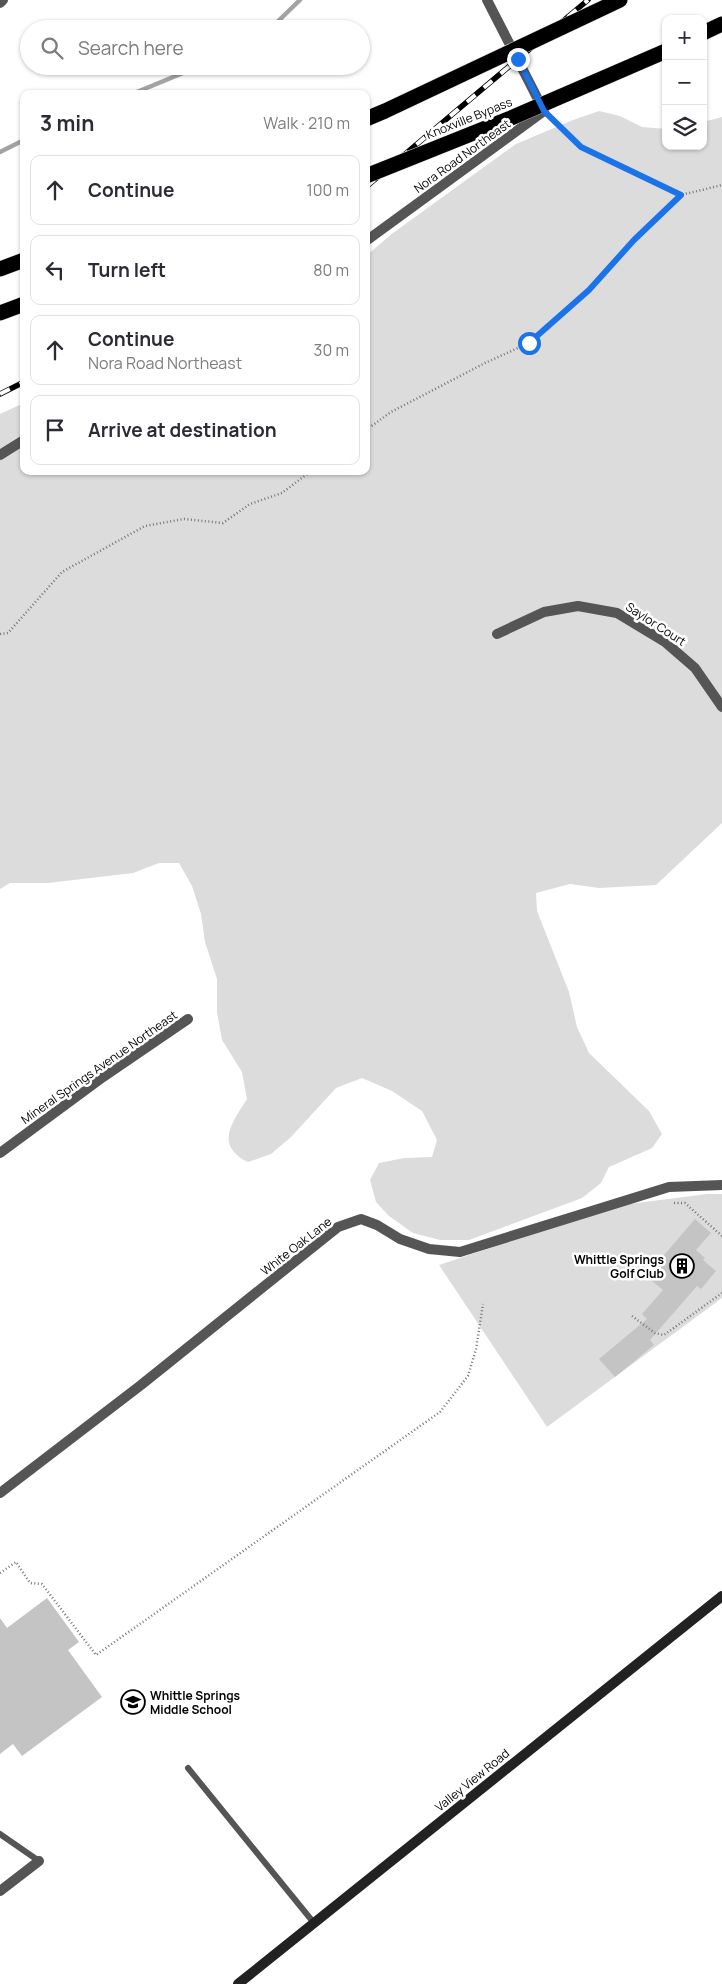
<!DOCTYPE html>
<meta charset="utf-8">
<style>
:root{--surface:#fff;--page:#f7f7f7;--text:#2b2b33;--muted:#7c7c81;--line:#e1e1e2}
body{margin:0;font-family:Manrope,sans-serif;background:var(--page);color:var(--text)}
.controls{position:absolute;right:15px;top:15px;display:grid;overflow:hidden;border-radius:10px;box-shadow:0 1px 4px #0004}
.controls button{width:45px;height:45px;display:grid;place-items:center;padding:0;border:0;border-bottom:1px solid var(--line);background:var(--surface);color:var(--text);font:25px sans-serif}
.stop{position:absolute;width:15px;height:15px;margin:-11px;border:4px solid #1a73e8;border-radius:50%;background:#fff}
.stop.end{background:#1a73e8;border-color:#fff;box-shadow:0 1px 5px #0008}
.list{margin:0;padding:0;list-style:none}
h2{display:flex;justify-content:space-between;align-items:center;height:65px;margin:0;padding:0 20px;font-size:21px}
h2 small{font-size:16px;font-weight:400;color:var(--muted)}
.list li{display:grid;grid-template-columns:32px 1fr auto;gap:15px;align-items:center;box-sizing:border-box;height:70px;margin:0 10px 10px;padding:0 10px;border:1px solid var(--line);border-radius:10px}
.list b{display:block;font-size:19px;white-space:nowrap}
.list p{margin:0;font-size:16px;white-space:nowrap;color:var(--muted)}
.list em{font-size:16px;font-style:normal;color:var(--muted)}
.icon{flex:none;width:28px;height:28px;fill:none;stroke:currentColor;stroke-width:2;stroke-linecap:round;stroke-linejoin:round}
.map{position:relative;flex:none;width:722px;height:1984px;overflow:hidden}
.search{position:absolute;background:var(--surface);box-shadow:0 1px 4px #0004;left:20px;top:20px;width:350px;height:55px;display:flex;align-items:center;gap:12px;box-sizing:border-box;padding:0 18px;border-radius:28px;color:var(--muted);font-size:19px}
.panel{position:absolute;background:var(--surface);box-shadow:0 1px 4px #0004;left:20px;top:90px;width:350px;height:385px;border-radius:10px}
.map>svg:first-child{display:block}
.green{fill:#dcdcdc}
.lines{fill:none;stroke-linecap:round;stroke-linejoin:round}
.stream{stroke:#a3a3a3;stroke-width:4.5}
.building{fill:#c4c4c4}
.highway-casing{stroke:#dbdbdb;stroke-width:16}
.path{stroke:#777;stroke-width:2.5;stroke-dasharray:1 2.5;stroke-linecap:butt}
.lane{stroke:#555;stroke-width:6}
.street{stroke:#555;stroke-width:10}
.secondary{stroke:#222;stroke-width:10}
.highway{stroke:#000;stroke-width:15}
.rail-casing{stroke:#000;stroke-width:5.5}
.rail{stroke:#fff;stroke-width:4;stroke-dasharray:11;stroke-linecap:butt}
.highway-bridge-casing{stroke:#dbdbdb;stroke-width:16;stroke-linecap:butt}
.highway-bridge{stroke:#000;stroke-width:15}
.route{stroke:#1a73e8;stroke-width:6}
.labels{text-anchor:middle;dominant-baseline:central;stroke-width:5;stroke-linejoin:round;paint-order:stroke}
.street-label{font-size:12px;fill:#000;stroke:#fff}
.poi-label{font-size:12px;font-weight:bold;fill:#000;stroke:#fff;text-anchor:end}
</style>
<div class="map">
<svg width="722" height="1984" viewBox="0 0 722 1984">
<rect width="100%" height="100%" fill="#fff"/>
<path class="green" d="M 599,111 L 620,116 L 642,127 L 666,129 L 666,146 L 703,146 L 703,122 L 722,117 L 722,823 L 656,885 L 599,888 L 570,884 L 536,893 L 537,911 L 569,992 L 577,1027 L 589,1053 L 649,1111 L 662,1134 L 652,1148 L 609,1167 L 601,1183 L 582,1198 L 469,1240 L 440,1240 L 413,1233 L 389,1216 L 376,1202 L 370,1180 L 379,1163 L 404,1158 L 432,1157 L 437,1140 L 422,1111 L 392,1091 L 362,1078 L 336,1088 L 291,1137 L 271,1154 L 248,1162 C 214,1145 232,1123 247,1099 L 242,1072 L 222,1040 L 217,1012 L 217,979 L 205,942 L 201,914 L 192,886 L 179,863 L 159,863 L 133,873 L 48,883 L 10,883 L 0,889 L 0,414 L 24,403 L 24,471 L 366,471 L 366,256 L 393,233 L 516,144 L 573,120 Z
M 707,1194 L 722,1194 L 722,1298 L 547,1427 L 439,1265 L 621,1205 Z"/>
<g class="lines">
<path class="stream" d="M 270,29 L 300,0
M 132,94 L 200,66
M 0,152 L 24,140"/>
</g>
<path class="building" d="M 695,1219 L 711,1233 L 696,1250 L 705,1258 L 703,1260 L 716,1271 L 701,1289 L 697,1286 L 650,1340 L 654,1345 L 615,1377 L 599,1359 L 647,1319 L 642,1314 L 663,1290 L 646,1276 Z
M 47,1598 L 79,1642 L 68,1650 L 102,1697 L 22,1756 L 13,1744 L 0,1754 L 0,1618 L 7,1628 Z"/>
<g class="lines">
<g class="highway-casing">
<path id="highway" d="M 703,33 L 722,24
M 366,119 L 385,111
M 0,269 L 24,260
M 0,313 L 24,304"/>
</g>
<path class="path" d="M 553,119 L 581,147 L 681,195
M 366,430 L 391,412 L 485,363 L 529,343 L 589,290 L 634,240 L 681,195 L 722,185
M 0,634 L 8,633 L 62,572 L 145,526 L 184,519 L 223,523 L 250,504 L 282,493 L 311,471
M 674,1203 L 685,1203 L 722,1236
M 632,1316 L 655,1333 L 664,1335 L 722,1293
M 0,1573 L 16,1562 L 30,1583 L 42,1584 L 96,1655 L 440,1412 L 468,1376 L 476,1349 L 483,1304"/>
<path class="lane" d="M 188,1768 L 314,1923
M 0,1834 L 39,1861"/>
<path class="street" d="M 0,3 L 3,0
M 366,241 L 544,111 L 487,0
M 0,455 L 24,440
M 497,634 L 544,612 L 578,606 L 617,613 L 665,642 L 695,668 L 722,707
M 0,1153 L 103,1077 L 188,1019
M 0,1493 L 141,1385 L 338,1227 L 361,1219 L 377,1225 L 400,1239 L 429,1249 L 460,1252 L 669,1187 L 722,1185
M 0,1891 L 39,1861"/>
<path class="secondary" d="M 238,1984 L 722,1596"/>
<use href="#highway" class="highway"/>
<g class="rail-casing">
<path id="rail" d="M 366,187 L 588,0
M 0,394 L 24,382"/>
</g>
<use href="#rail" class="rail"/>
<g class="highway-bridge-casing">
<path id="highway-bridge" d="M 385,111 L 620,0
M 366,176 L 511,118 L 666,51"/>
</g>
<use href="#highway-bridge" class="highway-bridge"/>
</g>
<g class="lines">
<path class="route" d="M 518,59 L 544,111 L 581,147 L 681,195 L 634,240 L 589,290 L 529,343"/>
</g>
<defs>
<g id="building-ring" transform="scale(1.25)"><circle r="9.5" fill="#fff" stroke="#000" stroke-width="1.5"/><path d="M-4-6H4V6H1V3H-1V6H-4ZM-2.5-4.3h1.7v1.8h-1.7ZM.8-4.3h1.7v1.8H.8ZM-2.5-1h1.7V.8h-1.7ZM.8-1h1.7V.8H.8Z" fill="#000"/></g>
<g id="school-ring" transform="scale(1.25)"><circle r="9.5" fill="#fff" stroke="#000" stroke-width="1.5"/><path d="M0-5L7-2L0 1L-7-2ZM-4 1L0 2.5L4 1V4Q0 6-4 4Z" fill="#000"/></g>
</defs>
<g fill-rule="evenodd">
<use href="#building-ring" x="682" y="1266"/>
<use href="#school-ring" x="133" y="1702"/>
</g>
<g class="labels">
<g class="street-label">
<text transform="translate(469 118) rotate(-22)">Knoxville Bypass</text>
<text transform="translate(462 156) rotate(-36)">Nora Road Northeast</text>
<text transform="translate(656 624) rotate(33)">Saylor Court</text>
<text transform="translate(99 1067) rotate(-35)">Mineral Springs Avenue Northeast</text>
<text transform="translate(296 1246) rotate(-38)">White Oak Lane</text>
<text transform="translate(472 1780) rotate(-39)">Valley View Road</text>
</g>
<g class="poi-label">
<text x="664" y="1259">Whittle Springs<tspan x="664" dy="14">Golf Club</tspan></text>
<text x="150" y="1695" text-anchor="start">Whittle Springs<tspan x="150" dy="14">Middle School</tspan></text>
</g>
</g>
</svg>
<div class="controls">
<button>+</button>
<button>−</button>
<button><svg class="icon" aria-label="layers" viewBox="0 0 24 24"><path d="M12 4l9 5-9 5-9-5zM3 14l9 5 9-5"/></svg></button>
</div>
<div class="stop" style="left:529px;top:343px"></div>
<div class="stop end" style="left:518px;top:59px"></div>
<div class="search"><svg class="icon" aria-label="search" viewBox="0 0 24 24"><circle cx="10" cy="10" r="6"/><path d="M15 15l6 6"/></svg>Search here</div>
<section class="panel">
<h2>3 min<small>Walk · 210 m</small></h2>
<ul class="list">
<li><svg class="icon" aria-label="ahead" viewBox="0 0 24 24"><path d="M12 20V5M6 11l6-6 6 6"/></svg><div><b>Continue</b></div><em>100 m</em></li>
<li><svg class="icon" aria-label="left" viewBox="0 0 24 24"><path d="M17 20v-9H6M10 6l-5 5 5 5"/></svg><div><b>Turn left</b></div><em>80 m</em></li>
<li><svg class="icon" aria-label="ahead" viewBox="0 0 24 24"><path d="M12 20V5M6 11l6-6 6 6"/></svg><div><b>Continue</b><p>Nora Road Northeast</p></div><em>30 m</em></li>
<li><svg class="icon" aria-label="arrive" viewBox="0 0 24 24"><path d="M6 21V4h12l-3 4 3 4H6"/></svg><div><b>Arrive at destination</b></div></li>
</ul>
</section>
</div>
